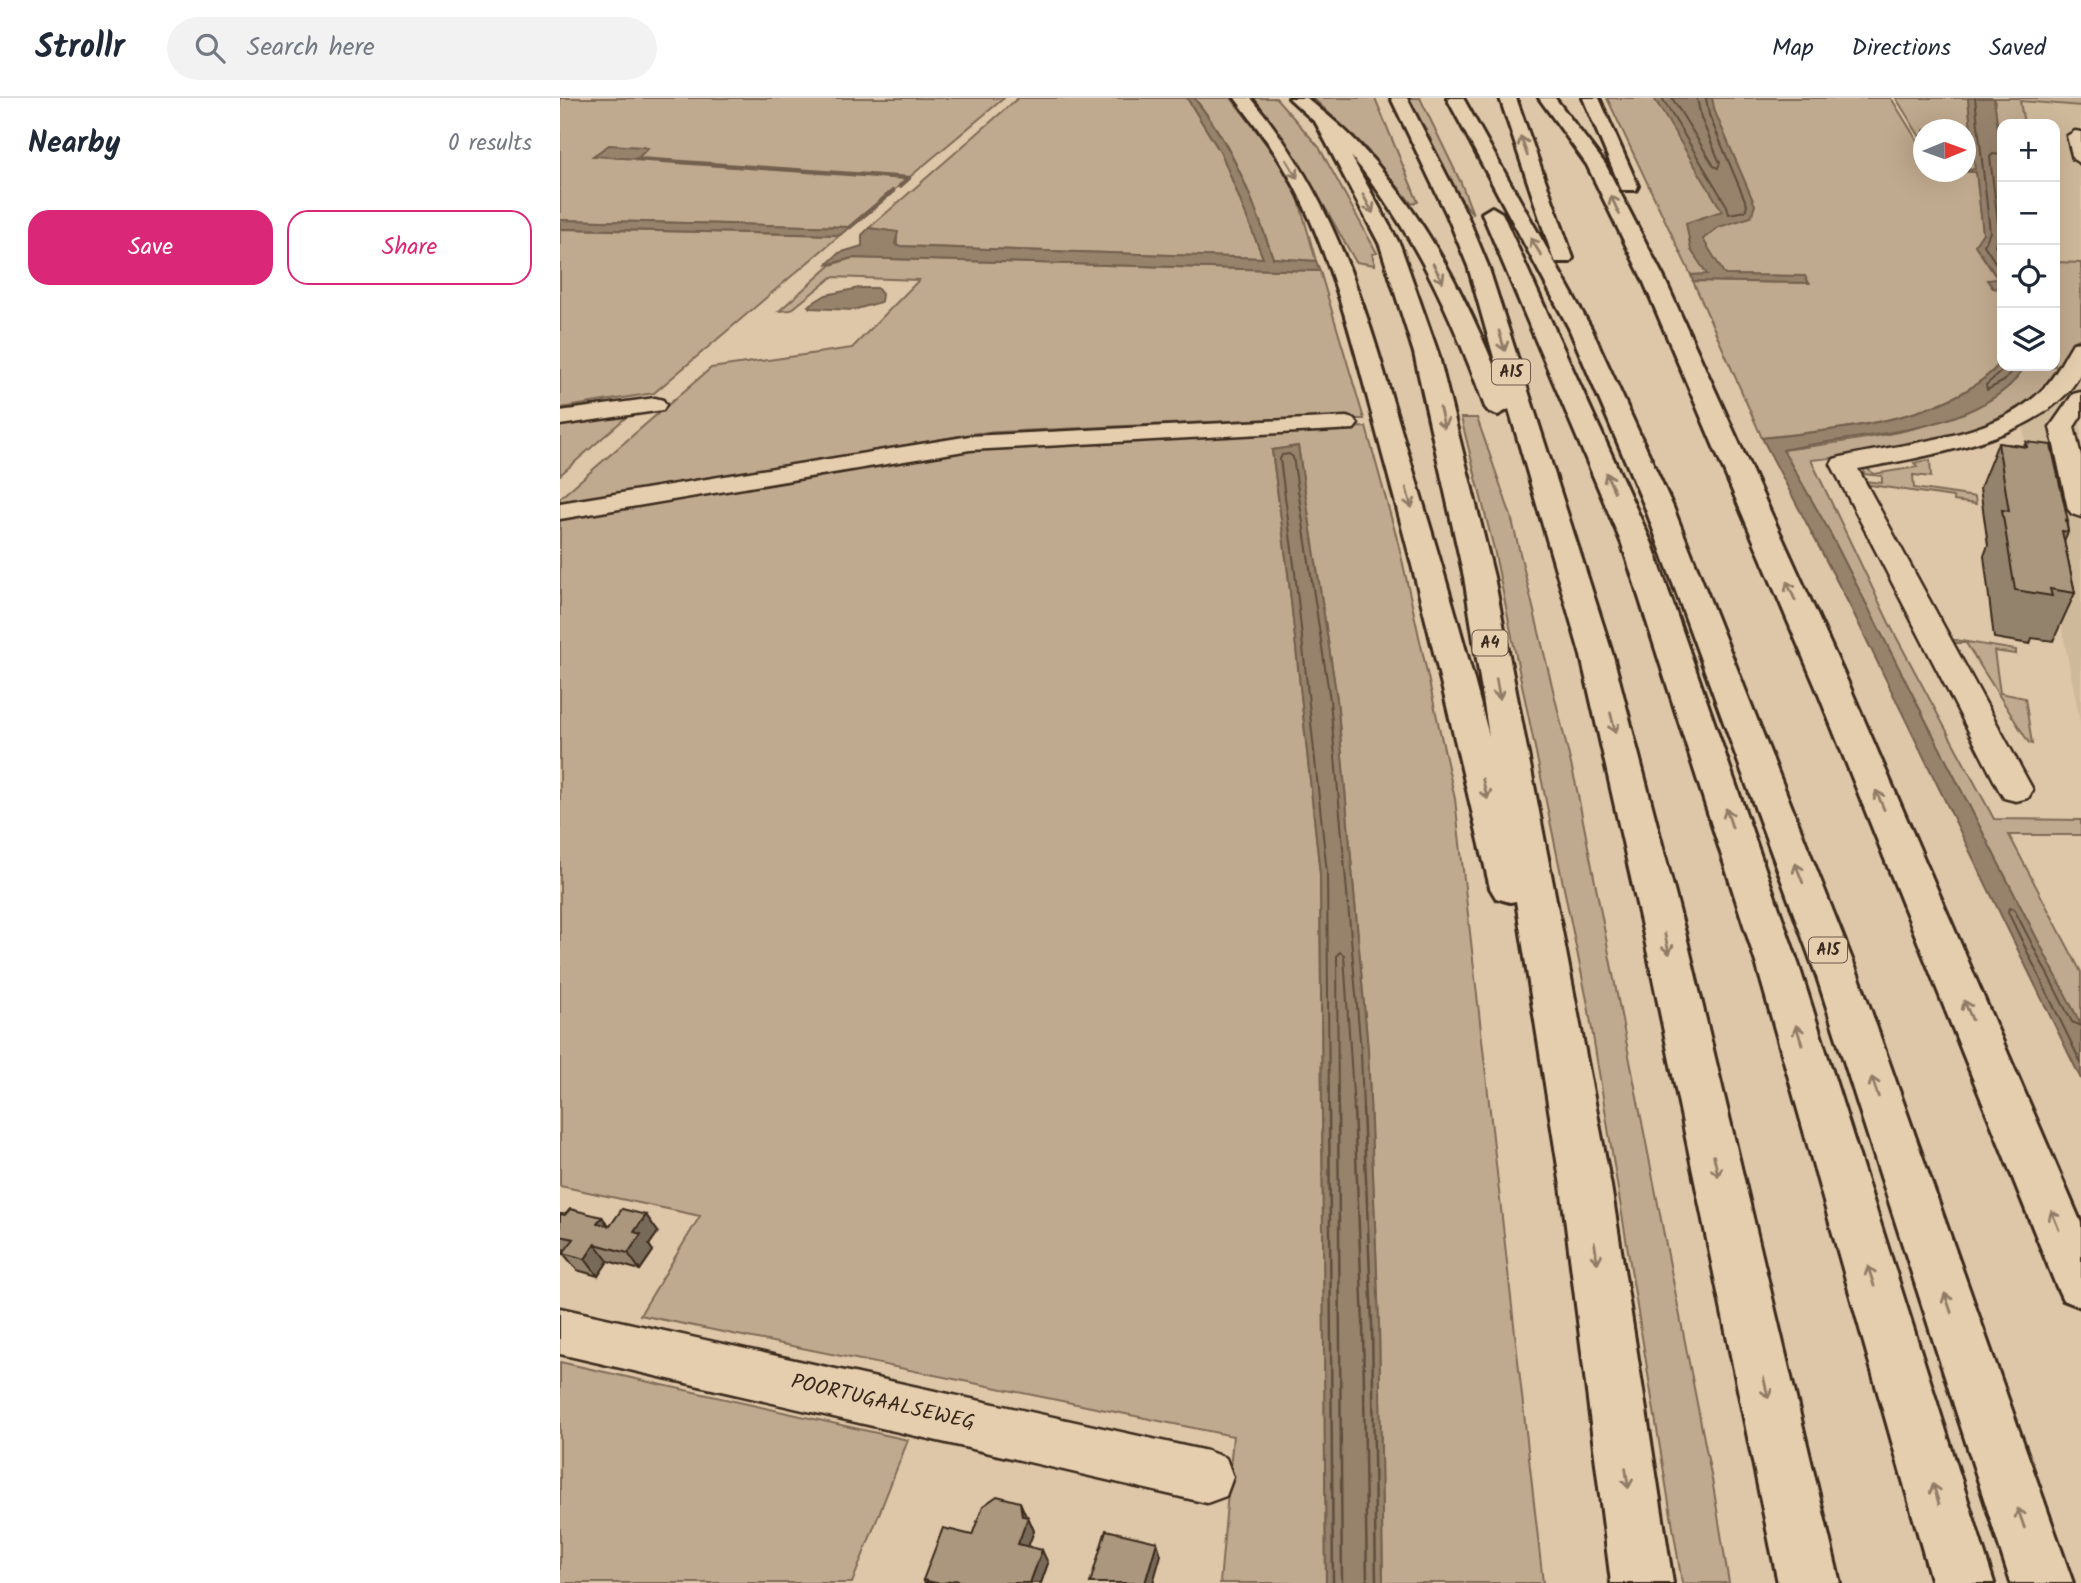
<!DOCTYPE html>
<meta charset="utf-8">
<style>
:root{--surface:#fff;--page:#f2f2f3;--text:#1f2937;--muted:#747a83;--line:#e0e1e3;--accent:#db2777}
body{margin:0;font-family:Kalam,sans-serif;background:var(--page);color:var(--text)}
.controls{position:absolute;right:21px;top:21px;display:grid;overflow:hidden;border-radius:14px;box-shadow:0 7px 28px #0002}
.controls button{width:63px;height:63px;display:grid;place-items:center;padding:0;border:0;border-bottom:2px solid var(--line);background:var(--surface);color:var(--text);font:35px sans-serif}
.compass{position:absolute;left:1353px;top:21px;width:63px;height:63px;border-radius:50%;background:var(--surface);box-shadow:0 7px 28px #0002;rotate:89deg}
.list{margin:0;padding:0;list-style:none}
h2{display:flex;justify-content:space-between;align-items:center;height:91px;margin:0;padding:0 28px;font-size:30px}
h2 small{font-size:23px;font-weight:400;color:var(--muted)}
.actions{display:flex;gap:14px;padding:21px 28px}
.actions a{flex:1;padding:16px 0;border:2px solid var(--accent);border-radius:21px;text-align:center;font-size:24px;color:var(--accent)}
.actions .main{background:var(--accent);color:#fff}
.icon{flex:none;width:38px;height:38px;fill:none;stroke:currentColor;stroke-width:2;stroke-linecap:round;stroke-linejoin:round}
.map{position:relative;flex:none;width:1521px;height:1485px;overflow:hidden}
header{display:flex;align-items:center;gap:42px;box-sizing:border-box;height:98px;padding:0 35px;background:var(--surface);border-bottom:2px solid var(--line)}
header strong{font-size:33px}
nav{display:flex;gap:38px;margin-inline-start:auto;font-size:24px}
.search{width:490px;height:63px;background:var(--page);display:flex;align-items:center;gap:18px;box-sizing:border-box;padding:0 24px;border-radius:38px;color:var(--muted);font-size:26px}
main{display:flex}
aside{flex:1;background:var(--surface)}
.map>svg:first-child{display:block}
.built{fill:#cfb99b}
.green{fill:#c0aa8f;stroke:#7e6a56;stroke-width:2}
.water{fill:#97836c;stroke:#725f4d;stroke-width:2}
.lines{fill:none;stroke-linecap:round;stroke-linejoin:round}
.shore-far1{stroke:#604e3d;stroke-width:2}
.shore{stroke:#604e3d;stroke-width:2.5}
.stream{stroke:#725f4d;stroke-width:4.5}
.minor-casing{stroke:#3b2a1e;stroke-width:5}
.highway-casing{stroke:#3b2a1e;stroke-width:6}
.minor{fill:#e5ceae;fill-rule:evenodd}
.highway{fill:#e5ceae;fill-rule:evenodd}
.wall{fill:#93826c;stroke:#3b2a1e;stroke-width:2}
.shaded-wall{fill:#786a58;stroke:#3b2a1e;stroke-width:2}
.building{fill:#ab977e;stroke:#3b2a1e;stroke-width:2}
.oneway{stroke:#907c66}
.labels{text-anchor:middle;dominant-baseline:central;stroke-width:5;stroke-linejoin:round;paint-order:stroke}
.shield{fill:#e5ceae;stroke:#6e5b49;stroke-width:2}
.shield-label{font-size:16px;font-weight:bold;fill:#3b2a1e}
.near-street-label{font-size:21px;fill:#3b2a1e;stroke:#e5ceae}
</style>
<header>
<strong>Strollr</strong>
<div class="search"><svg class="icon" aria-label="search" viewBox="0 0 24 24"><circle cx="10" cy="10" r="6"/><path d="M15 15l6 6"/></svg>Search here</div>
<nav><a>Map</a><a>Directions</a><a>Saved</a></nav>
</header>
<main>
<aside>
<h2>Nearby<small>0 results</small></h2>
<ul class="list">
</ul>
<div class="actions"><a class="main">Save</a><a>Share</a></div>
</aside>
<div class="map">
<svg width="1521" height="1485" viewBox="0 0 1521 1485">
<rect width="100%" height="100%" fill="#dec7a8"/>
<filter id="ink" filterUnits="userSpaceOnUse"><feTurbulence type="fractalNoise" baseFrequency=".0143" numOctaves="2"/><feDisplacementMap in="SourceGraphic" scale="14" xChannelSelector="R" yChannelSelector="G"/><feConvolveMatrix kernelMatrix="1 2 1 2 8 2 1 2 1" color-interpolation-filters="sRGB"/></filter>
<g filter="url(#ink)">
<path class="built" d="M 1460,3 L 1521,8 L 1521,165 L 1495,164 L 1495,26 L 1450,26 L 1464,25 Z
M 1521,274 L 1521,628 L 1462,326 L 1504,299 Z"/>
<path class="green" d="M 0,0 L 444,0 L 290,129 L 0,122 Z
M 458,0 L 627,0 L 662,57 L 703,160 L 337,148 L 337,134 L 309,130 Z
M 634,0 L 671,0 L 714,56 L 738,99 L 756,163 L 713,160 C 694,104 673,47 634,0 Z
M 691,0 L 716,0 L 759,49 L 817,155 L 812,156 L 815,167 L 796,164 C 763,107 734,50 691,0 Z
M 753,0 L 815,0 L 858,104 L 852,106 L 804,48 Z
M 847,0 L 860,0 L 901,85 L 913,116 L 888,85 Z
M 1047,0 L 1331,0 L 1363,52 L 1364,74 L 1416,74 L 1423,135 L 1415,147 L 1438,182 L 1428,182 L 1433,190 L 1442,191 L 1442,263 C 1392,324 1275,331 1202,340 L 1133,183 L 1249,185 L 1244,178 L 1131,177 Z
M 1336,0 L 1408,0 L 1415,72 L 1406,71 L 1406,32 L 1364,32 L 1363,44 Z
M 1434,0 L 1521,0 L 1521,8 L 1460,3 L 1464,26 L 1442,26 L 1442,66 Z
M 0,131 L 280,137 L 94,295 L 0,310 Z
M 292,160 L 760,173 L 804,321 L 712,321 L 417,335 L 0,406 L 0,400 L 151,270 L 292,250 L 359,182 L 272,179 L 231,212 L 219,213 L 271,167 Z
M 1495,164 L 1521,165 L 1521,240 L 1514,243 C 1502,259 1496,278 1481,292 C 1429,339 1319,356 1251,362 L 1332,531 L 1434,721 L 1521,722 L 1521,737 L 1449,737 L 1521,874 L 1521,927 L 1268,431 L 1223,352 C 1287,343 1399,333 1449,288 C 1455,283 1460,274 1466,268 L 1495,268 Z
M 80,307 L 0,377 L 0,320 Z
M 901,320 L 917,320 L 951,418 L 1016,687 L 1153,1387 L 1169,1485 L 1122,1485 L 1028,907 L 934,451 Z
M 806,329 L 839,448 L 895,701 L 983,1485 L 823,1485 L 819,1226 L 808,952 L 777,601 L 738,348 L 712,352 L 728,475 L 760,776 L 766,1485 L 660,1485 L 673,1338 L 80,1217 L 140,1118 L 0,1088 L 0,422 L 419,347 Z
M 1370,362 L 1371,379 L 1353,377 L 1354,390 L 1415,399 L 1416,406 L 1394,403 L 1393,399 L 1310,387 L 1309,396 L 1304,383 L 1322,385 L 1322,378 L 1304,376 L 1304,368 L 1314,376 L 1357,369 L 1354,365 Z
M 1383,540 L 1456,552 L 1456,556 L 1434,553 L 1440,595 L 1465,600 L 1472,646 L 1469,645 L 1406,545 L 1386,545 Z
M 0,1264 L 348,1342 L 292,1485 L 0,1485 Z"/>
<path class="water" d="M 627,0 L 634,0 C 673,47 693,103 713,160 L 756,163 L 760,173 L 292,160 L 266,167 L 279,155 L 302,148 L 302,137 L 309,130 L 338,134 L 335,146 L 337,148 L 703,160 L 662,57 Z
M 1094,0 L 1152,0 L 1155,14 L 1195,107 L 1191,119 L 1159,129 L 1143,141 L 1165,177 L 1245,178 L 1249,185 L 1133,183 L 1131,177 L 1147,176 L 1131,152 L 1126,125 L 1162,113 Z
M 1408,0 L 1434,0 L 1442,66 L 1442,191 L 1433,190 L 1427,182 L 1438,181 L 1415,147 L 1423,135 L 1416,74 L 1406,73 L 1415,71 Z
M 49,47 L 83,49 L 88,50 L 77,61 L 33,58 Z
M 0,122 L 290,129 L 280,137 L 12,131 L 0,131 Z
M 299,190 L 317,190 L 322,196 L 321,204 L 293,212 L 250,210 L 248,208 L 266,197 Z
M 1442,263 L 1442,268 L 1466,268 C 1460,274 1455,283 1449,288 C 1393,338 1291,336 1223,352 L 1268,431 L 1521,927 L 1521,981 L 1292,512 L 1202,340 C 1275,332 1393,323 1442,263 Z
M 738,348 L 777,601 L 808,952 L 819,1226 L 823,1485 L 766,1485 L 760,776 L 728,475 L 712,352 Z"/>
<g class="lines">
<path class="shore-far1" d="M 1102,0 L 1167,108 L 1169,116 L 1185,113 L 1187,107 L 1149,17 L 1146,0
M 1112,0 L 1154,68 L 1158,70 L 1160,65 L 1141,20 L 1137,0
M 1415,0 L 1430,134 L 1424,147 L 1442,175
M 1442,57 L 1433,56 L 1430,59 L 1439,133 L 1435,147 L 1442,159
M 1447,268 L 1426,287 L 1427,292 L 1444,283 L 1457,268
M 1521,928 L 1512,924 L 1454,811 L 1449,810 L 1448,814 L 1521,965
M 769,1012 L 767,775 L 735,474 L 720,361 L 722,357 L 729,356 L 733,359 L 770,602 L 801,953 L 803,1012
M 778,1012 L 777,857 L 780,854 L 784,857 L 794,1012"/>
<path class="shore" d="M 769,1010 L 773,1485
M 778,1010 L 782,1485
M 794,1010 L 803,1226 L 807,1485
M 803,1010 L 812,1226 L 816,1485"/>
<path class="stream" d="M 77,61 L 349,80 L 340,88
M 290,129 L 333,93"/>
<g class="minor-casing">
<path id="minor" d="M 1515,33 L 1521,34 L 1521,66 L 1513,61 L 1507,38 Z
M 1521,244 C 1521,253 1521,267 1520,276 C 1488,341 1362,359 1298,371 L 1473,692 L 1468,700 L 1456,703 L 1444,700 L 1439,692 L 1271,366 L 1274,361 C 1340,344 1435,343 1484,290 C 1497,276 1503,261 1513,245 Z
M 1521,294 L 1521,318 L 1514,329 L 1521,358 L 1521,419 L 1512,416 L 1508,411 L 1490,329 L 1513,296 Z
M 95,300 L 103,302 L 106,307 L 103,312 L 0,327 L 0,313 Z
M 786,319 L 794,321 L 798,326 L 794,331 L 410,352 L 0,421 L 0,405 L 410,338 Z
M 0,1210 L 647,1353 L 666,1360 L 673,1379 L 666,1398 L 647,1405 L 0,1256 Z"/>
</g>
<g class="highway-casing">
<path id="highway" d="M 675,0 L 691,0 C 781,109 808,220 847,352 C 876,447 904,542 929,638 L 904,479 L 854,255 L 820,147 L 756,25 L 729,0 L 747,0 C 765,16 786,31 802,50 C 866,118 908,202 942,288 L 908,168 L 887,117 L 831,0 L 847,0 L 907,117 L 928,168 L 1053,558 L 1127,842 L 1280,1485 L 1218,1485 L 1085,842 L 1021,558 L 949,311 L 938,317 L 929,314 L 925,309 C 892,218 854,133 791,58 L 840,147 L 878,255 L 934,479 L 1051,1088 L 1113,1485 L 1051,1485 L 1001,1088 L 956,803 L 950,804 L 936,800 L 930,790 C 897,649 864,508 826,369 C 799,271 778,168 729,78 C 714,50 694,26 675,0 Z
M 887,0 L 903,0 L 1031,230 L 1113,409 L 1299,879 L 1513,1485 L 1451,1485 L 1257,879 L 1085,409 L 1009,230 Z
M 940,0 L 956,0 L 1013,160 L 1010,164 L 996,164 L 993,160 Z
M 979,0 L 995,0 L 1045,66 L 1105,182 L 1289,587 L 1521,1125 L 1521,1209 L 1503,1202 L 1495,1185 L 1255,587 L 1083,182 L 1027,67 Z
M 1023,0 L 1039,0 L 1078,88 L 1076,92 L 1062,92 L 1060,88 Z
M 932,109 L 942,115 L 1092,446 L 1239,868 L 1434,1485 L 1372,1485 L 1197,868 L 1062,446 L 922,115 Z"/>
</g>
<use href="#minor" class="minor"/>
<use href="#highway" class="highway"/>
</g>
<path class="wall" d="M 1466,344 L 1508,423 L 1507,427 L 1508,434 L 1504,443 L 1515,495 L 1493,543 L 1472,540 L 1470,546 L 1434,540 L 1424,458 L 1428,447 L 1420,390 L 1438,345 L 1464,348 Z
M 0,1116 L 42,1119 L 49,1128 L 50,1128 L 86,1117 L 98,1134 L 89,1147 L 93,1153 L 80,1172 L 48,1163 L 38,1178 L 17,1172 L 3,1155 L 6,1152 L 0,1151 Z
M 466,1419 L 468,1419 L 474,1433 L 468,1448 L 488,1465 L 481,1485 L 365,1485 L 363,1482 Z"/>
<path class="shaded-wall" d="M 86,1117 L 98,1134 L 89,1147 L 93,1153 L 80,1172 L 68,1155 L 74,1134 Z
M 42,1119 L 54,1136 L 37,1125 Z
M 35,1146 L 48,1163 L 38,1178 L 25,1161 Z
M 460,1404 L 466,1418 L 467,1423 L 468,1419 L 474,1433 L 464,1459 L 458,1446 L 462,1418 Z
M 597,1444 L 601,1457 L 593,1485 L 585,1485 Z
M 482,1452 L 488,1465 L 481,1485 L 470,1485 Z"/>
<path class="building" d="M 1466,344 L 1491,347 L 1508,423 L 1506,422 L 1508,434 L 1502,433 L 1515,495 L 1490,491 L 1492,498 L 1455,492 L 1442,412 L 1449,413 L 1438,345 L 1467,349 Z
M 10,1111 L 42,1119 L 37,1125 L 50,1128 L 62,1111 L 86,1117 L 74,1134 L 81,1136 L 68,1155 L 35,1146 L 25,1161 L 3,1155 L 14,1141 L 0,1138 L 0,1116 L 5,1117 Z
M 437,1398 L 460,1404 L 462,1418 L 468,1419 L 458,1446 L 482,1452 L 470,1485 L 406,1485 L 395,1482 L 384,1485 L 376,1485 L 363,1482 L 383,1430 L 412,1437 L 423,1408 Z
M 546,1432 L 597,1444 L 585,1485 L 530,1485 Z"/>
<defs><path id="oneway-shaft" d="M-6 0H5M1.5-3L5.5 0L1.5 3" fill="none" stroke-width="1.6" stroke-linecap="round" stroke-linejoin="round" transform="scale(1.75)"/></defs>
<g class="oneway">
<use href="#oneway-shaft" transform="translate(964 48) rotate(-109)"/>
<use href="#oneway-shaft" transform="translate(732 71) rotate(59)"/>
<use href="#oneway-shaft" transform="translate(808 106) rotate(61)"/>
<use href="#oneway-shaft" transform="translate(1055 107) rotate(-115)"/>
<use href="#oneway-shaft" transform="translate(976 149) rotate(-122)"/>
<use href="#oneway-shaft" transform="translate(878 175) rotate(62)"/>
<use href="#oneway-shaft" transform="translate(942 243) rotate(73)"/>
<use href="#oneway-shaft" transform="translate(882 320) rotate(77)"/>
<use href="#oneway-shaft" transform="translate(1050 384) rotate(-114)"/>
<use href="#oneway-shaft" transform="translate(849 400) rotate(74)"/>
<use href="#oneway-shaft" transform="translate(1231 493) rotate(-114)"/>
<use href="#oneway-shaft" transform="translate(938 591) rotate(80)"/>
<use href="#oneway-shaft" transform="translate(1053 625) rotate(76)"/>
<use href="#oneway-shaft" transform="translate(925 691) rotate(76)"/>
<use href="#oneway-shaft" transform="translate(1320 702) rotate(-113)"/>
<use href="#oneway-shaft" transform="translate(1169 720) rotate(-108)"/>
<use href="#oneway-shaft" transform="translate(1239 775) rotate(-111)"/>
<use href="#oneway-shaft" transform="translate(1107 846) rotate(77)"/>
<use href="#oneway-shaft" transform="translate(1408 912) rotate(-113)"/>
<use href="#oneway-shaft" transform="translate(1239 937) rotate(-107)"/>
<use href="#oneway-shaft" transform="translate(1315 989) rotate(-109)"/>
<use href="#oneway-shaft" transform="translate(1156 1068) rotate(77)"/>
<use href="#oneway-shaft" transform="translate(1495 1122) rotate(-112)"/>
<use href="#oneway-shaft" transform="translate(1036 1155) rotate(82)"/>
<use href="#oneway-shaft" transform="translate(1311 1178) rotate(-107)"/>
<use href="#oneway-shaft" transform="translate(1388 1205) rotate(-109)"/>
<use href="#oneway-shaft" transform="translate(1206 1290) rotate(77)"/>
<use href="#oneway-shaft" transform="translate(1067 1380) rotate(82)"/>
<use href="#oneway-shaft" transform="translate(1376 1396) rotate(-107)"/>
<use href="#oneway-shaft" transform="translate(1461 1420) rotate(-109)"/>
</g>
</g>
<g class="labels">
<g class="shield">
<rect x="932" y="261.5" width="38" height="25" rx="5"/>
<rect x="912.5" y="532.5" width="35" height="25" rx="5"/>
<rect x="1249" y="839.5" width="38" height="25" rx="5"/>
</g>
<g class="shield-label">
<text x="951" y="274">A15</text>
<text x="930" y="545">A4</text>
<text x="1268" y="852">A15</text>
</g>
<g class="near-street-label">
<text transform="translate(323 1305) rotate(13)">POORTUGAALSEWEG</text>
</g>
</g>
</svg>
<div class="controls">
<button>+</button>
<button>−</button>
<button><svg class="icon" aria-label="locate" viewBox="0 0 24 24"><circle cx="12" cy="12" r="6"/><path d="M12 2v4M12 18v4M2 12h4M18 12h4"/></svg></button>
<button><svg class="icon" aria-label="layers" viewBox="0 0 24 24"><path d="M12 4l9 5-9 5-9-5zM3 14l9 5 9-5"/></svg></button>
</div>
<svg class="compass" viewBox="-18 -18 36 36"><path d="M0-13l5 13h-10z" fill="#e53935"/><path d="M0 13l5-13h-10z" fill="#747a83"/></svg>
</div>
</main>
